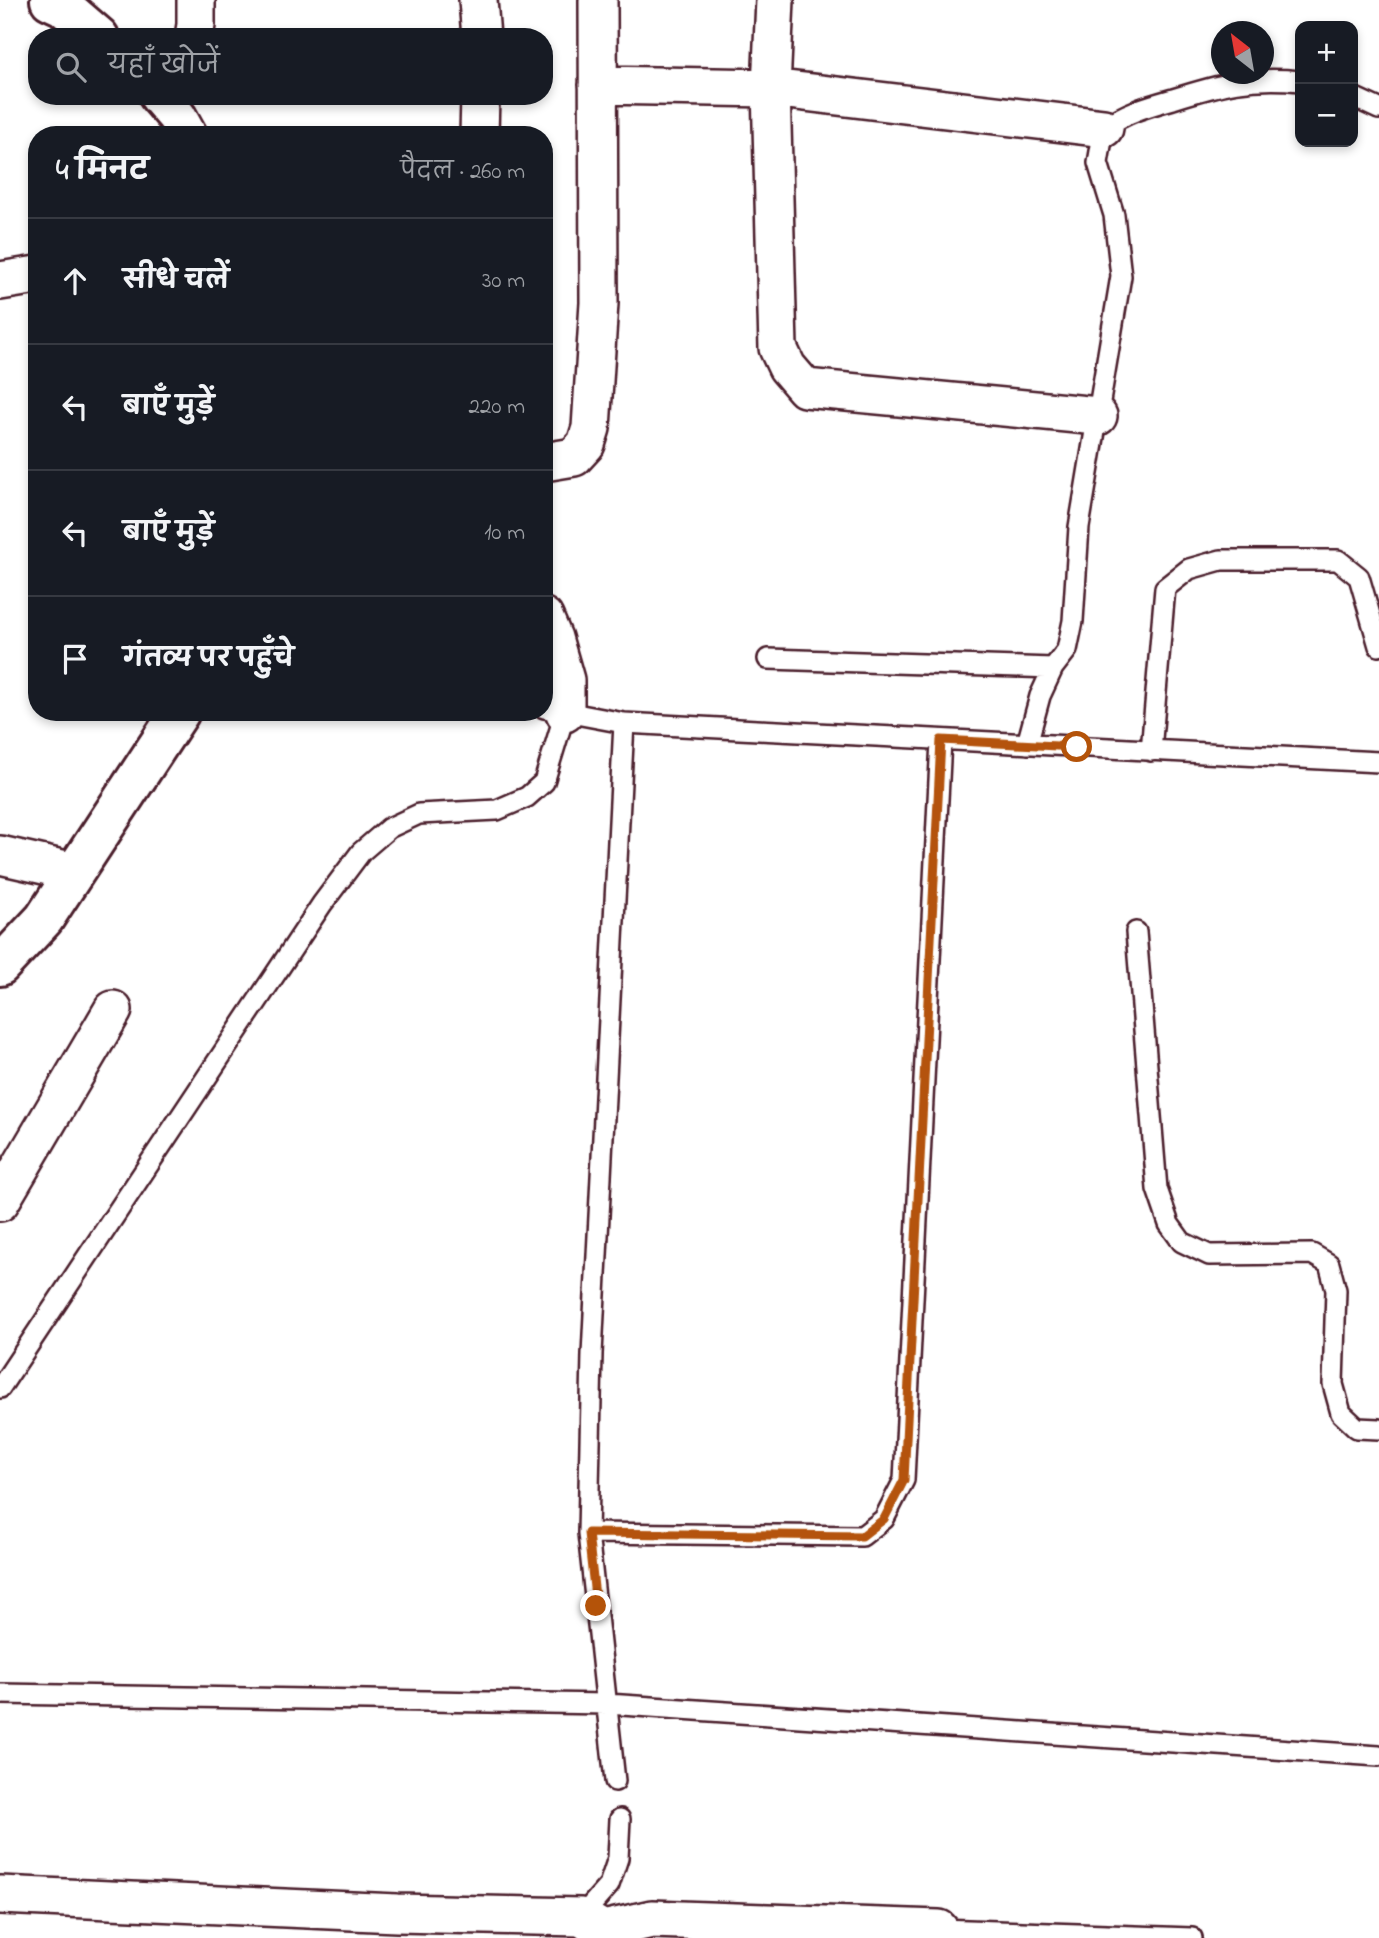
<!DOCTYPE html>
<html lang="hi">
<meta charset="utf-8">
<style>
:root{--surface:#171b24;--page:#242831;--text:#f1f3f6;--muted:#9ea1a6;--line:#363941}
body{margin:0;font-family:"Indie Flower","Playpen Sans Deva",sans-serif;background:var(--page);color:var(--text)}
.controls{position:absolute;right:21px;top:21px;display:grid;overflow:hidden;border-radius:14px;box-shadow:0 4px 10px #0003}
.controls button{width:63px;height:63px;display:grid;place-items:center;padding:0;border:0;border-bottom:2px solid var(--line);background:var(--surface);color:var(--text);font:35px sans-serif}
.compass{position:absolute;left:1211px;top:21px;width:63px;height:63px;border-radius:50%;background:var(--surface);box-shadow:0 4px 10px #0003;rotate:329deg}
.stop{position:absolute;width:21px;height:21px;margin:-16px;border:5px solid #b45309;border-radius:50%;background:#fff}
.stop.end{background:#b45309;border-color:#fff;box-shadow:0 2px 7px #0008}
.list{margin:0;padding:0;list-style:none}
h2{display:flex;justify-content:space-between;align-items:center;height:91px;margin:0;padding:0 28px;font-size:30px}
h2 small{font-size:23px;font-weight:400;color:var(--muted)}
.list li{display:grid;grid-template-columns:46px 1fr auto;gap:21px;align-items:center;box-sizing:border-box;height:126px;padding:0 28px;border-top:2px solid var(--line)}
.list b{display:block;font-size:26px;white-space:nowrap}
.list em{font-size:23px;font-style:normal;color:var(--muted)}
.icon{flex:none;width:38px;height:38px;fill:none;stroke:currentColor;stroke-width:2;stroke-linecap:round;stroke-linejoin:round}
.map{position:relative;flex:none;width:1379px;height:1938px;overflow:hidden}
.search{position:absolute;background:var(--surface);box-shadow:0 4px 10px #0003;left:28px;top:28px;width:525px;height:77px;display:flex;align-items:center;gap:18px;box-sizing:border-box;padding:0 24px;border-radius:28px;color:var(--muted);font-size:26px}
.panel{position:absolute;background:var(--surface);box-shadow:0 4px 10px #0003;left:28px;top:126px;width:525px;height:595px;border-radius:28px}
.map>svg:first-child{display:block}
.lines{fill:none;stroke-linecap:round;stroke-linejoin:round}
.lane-casing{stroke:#4a1f2b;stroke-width:24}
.street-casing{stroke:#4a1f2b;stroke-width:42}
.secondary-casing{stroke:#4a1f2b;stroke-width:44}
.lane{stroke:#fff;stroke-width:19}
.street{stroke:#fff;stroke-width:37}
.secondary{stroke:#fff;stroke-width:38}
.route{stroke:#b45309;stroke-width:9}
</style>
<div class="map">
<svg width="1379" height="1938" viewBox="0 0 1379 1938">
<rect width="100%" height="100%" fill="#fff"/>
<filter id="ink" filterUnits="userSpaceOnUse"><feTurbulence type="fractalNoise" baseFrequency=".0143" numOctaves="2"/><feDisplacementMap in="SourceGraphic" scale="14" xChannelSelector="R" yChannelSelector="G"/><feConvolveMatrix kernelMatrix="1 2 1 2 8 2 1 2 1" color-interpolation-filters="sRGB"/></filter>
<g filter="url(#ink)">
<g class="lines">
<g class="lane-casing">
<path id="lane" d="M 1353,97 L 1379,109
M 768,659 L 1053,668
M 544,708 L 624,723 L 1379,762
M 1027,744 L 1040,696 L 1053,668 L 1067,650 L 1073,621 L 1079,527 L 1121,276 L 1114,215 L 1098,163 L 1104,128 C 1126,112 1148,106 1173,99 C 1221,84 1250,76 1300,81
M 1151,751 L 1165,588 L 1189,569 L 1221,560 L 1338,560 L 1359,577 L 1379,646
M 1136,932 L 1157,1189 L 1169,1224 L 1182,1242 L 1209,1255 L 1312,1254 L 1329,1264 L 1336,1290 L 1333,1384 L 1341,1413 L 1357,1428 L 1379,1429
M 0,1388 L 322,904 L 361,852 L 389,828 L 419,814 L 497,810 L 527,797 L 544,782 L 565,713
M 588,1533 L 862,1536 L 884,1519 L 904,1480 L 941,740
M 0,1694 L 607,1704 L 1379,1756
M 615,1781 L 588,1533 L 592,1354 L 624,723
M 581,1917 L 609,1885 L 618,1858 L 620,1819
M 939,1929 L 1192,1938"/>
</g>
<g class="street-casing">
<path id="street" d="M 478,0 L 481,37
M 775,0 L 771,88 L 778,348 L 787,367 L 805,388 L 1098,416
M 194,37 L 196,25 L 196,0
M 598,85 L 771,88 L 1104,128
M 479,135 L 480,96
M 0,281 L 37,275
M 544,462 L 574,457 L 586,444 L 591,428 L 599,303 L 598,0
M 544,617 L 553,638 L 565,680 L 565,713
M 0,855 L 75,872
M 0,1202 L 113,1010
M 0,1895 L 397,1913 L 581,1917 L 603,1930 L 607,1938
M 603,1930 L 652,1919 L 939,1929 L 939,1938"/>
</g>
<g class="secondary-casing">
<path id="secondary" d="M 50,0 L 63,6 L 99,37
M 159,96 L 177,117 L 187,135
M 0,966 L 44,919 L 180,712"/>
</g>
<use href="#lane" class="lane"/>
<use href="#street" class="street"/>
<use href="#secondary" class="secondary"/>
</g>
</g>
<g class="lines" filter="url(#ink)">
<path class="route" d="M 596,1606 L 588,1533 L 862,1536 L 884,1519 L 904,1480 L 941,740 L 1077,747"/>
</g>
</svg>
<div class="controls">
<button>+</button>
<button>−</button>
</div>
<svg class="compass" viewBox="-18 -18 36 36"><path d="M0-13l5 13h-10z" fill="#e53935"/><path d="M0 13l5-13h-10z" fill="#9ea1a6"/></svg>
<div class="stop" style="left:1077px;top:747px"></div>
<div class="stop end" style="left:596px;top:1606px"></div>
<div class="search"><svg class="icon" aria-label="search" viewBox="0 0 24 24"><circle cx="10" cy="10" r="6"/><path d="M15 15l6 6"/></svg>यहाँ खोजें</div>
<section class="panel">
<h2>4 मिनट<small>पैदल · 260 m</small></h2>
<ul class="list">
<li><svg class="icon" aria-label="ahead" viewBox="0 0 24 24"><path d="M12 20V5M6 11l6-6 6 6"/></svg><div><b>सीधे चलें</b></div><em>30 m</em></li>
<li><svg class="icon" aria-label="left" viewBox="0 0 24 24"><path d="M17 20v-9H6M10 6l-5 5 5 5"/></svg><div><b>बाएँ मुड़ें</b></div><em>220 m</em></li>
<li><svg class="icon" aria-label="left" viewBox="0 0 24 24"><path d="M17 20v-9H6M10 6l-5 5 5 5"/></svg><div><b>बाएँ मुड़ें</b></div><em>10 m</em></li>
<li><svg class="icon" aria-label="arrive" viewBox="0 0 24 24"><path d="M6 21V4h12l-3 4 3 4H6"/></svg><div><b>गंतव्य पर पहुँचे</b></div></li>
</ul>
</section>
</div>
